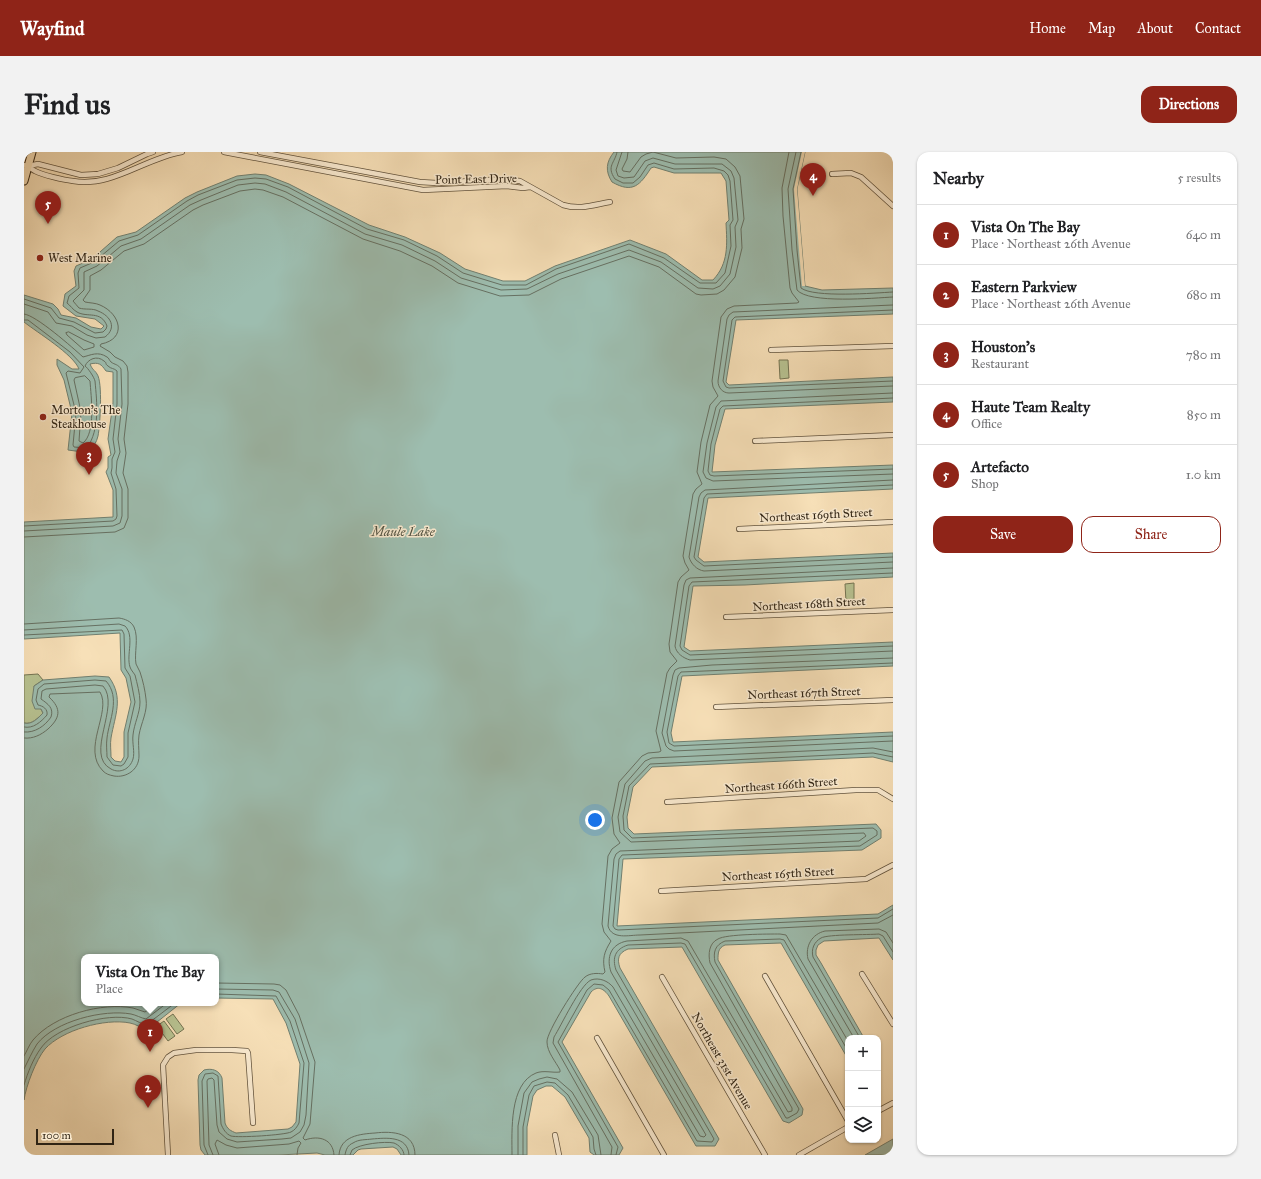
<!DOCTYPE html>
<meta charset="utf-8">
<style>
:root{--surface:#fff;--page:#f2f2f2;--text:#202124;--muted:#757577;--line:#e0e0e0;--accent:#8f2418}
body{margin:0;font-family:"IM FELL Great Primer",serif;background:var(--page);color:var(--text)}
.controls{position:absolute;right:12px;bottom:12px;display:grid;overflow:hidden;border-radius:8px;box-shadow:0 1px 3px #0004}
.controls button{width:36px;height:36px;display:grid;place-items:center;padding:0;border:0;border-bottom:1px solid var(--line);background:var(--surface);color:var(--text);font:20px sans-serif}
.scale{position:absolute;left:12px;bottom:10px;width:78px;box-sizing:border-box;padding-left:4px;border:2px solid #302414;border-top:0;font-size:11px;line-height:14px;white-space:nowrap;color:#302414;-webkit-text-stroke:3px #faebd1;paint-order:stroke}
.you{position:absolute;left:571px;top:668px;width:14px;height:14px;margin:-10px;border:3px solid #fff;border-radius:50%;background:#1a73e8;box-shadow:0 0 0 6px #1a73e833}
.badge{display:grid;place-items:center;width:26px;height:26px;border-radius:50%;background:var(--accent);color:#fff;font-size:13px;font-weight:700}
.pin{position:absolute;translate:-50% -33px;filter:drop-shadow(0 1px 2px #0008)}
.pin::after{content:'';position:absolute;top:21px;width:14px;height:12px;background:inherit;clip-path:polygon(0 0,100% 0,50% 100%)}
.popup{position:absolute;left:57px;top:802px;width:138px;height:52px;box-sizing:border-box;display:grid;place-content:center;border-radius:8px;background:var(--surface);filter:drop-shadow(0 1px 3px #0005);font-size:13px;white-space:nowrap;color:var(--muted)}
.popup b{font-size:15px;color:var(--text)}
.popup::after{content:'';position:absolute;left:50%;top:100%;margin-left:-8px;border:8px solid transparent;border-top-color:var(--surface)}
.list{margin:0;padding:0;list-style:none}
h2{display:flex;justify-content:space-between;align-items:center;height:52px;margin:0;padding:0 16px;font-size:17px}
h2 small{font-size:13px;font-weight:400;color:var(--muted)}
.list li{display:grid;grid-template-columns:26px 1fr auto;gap:12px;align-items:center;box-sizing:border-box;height:60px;padding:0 16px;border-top:1px solid var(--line)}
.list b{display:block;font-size:15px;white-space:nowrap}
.list p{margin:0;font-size:13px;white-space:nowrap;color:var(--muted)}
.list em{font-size:13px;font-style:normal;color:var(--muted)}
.actions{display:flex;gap:8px;padding:12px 16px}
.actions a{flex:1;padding:9px 0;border:1px solid var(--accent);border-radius:12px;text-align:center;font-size:14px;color:var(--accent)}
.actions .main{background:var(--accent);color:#fff}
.icon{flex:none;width:22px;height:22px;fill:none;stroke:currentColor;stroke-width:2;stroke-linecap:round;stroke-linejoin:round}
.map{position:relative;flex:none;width:869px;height:1003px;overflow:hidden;border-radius:12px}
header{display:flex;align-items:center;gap:24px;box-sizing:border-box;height:56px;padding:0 20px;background:var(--accent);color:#fff}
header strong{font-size:19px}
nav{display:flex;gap:22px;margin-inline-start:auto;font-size:14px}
.intro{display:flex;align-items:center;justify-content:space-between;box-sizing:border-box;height:96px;padding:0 24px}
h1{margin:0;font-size:28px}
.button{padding:10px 18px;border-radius:12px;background:var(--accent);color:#fff;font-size:14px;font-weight:700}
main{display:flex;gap:24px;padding:0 24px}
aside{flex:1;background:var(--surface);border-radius:12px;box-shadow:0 1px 3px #0004}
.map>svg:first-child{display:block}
.green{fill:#b8c392;stroke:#747453}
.water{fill:#9dbdaf;stroke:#718071}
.pier{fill:#f7e0b8}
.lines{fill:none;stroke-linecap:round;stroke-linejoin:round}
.shore{stroke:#667062;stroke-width:1}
.street-casing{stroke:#62533d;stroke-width:6}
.primary-casing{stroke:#302414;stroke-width:9}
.street{stroke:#faebd1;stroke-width:4.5}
.primary{stroke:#f7e0b8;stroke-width:7}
.poi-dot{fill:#8f2418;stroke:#faebd1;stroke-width:1.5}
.labels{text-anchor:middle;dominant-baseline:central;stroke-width:3;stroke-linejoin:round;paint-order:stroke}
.street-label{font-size:12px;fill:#302414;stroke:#faebd1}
.poi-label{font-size:12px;fill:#302414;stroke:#faebd1;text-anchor:start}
.water-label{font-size:13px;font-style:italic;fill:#515242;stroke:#faebd1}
</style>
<header>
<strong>Wayfind</strong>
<nav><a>Home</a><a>Map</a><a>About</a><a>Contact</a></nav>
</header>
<div class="intro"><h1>Find us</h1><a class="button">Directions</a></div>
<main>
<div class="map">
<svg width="869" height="1003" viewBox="0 0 869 1003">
<rect width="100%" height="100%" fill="#f7e0b8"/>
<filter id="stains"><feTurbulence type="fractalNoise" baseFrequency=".005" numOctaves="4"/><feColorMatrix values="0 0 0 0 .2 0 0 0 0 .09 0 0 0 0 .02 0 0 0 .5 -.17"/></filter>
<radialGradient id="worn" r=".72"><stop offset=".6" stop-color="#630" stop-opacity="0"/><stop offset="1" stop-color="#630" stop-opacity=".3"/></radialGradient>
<path class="green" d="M 755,208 L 764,208 L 765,226 L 756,227 Z
M 830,431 L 830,450 L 822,450 L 821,432 Z
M 14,522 L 19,528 L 10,534 L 17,557 L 19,561 C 14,566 8,573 0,571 L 0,523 Z
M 149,862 L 160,877 L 153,882 L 142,867 Z
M 140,869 L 151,884 L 144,889 L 133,874 Z"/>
<path class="water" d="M 590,0 L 781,0 L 773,37 L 781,134 L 798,138 L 869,136 L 869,162 L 712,168 L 702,230 L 705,233 L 869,225 L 869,250 L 701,257 L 691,293 L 688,320 L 869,313 L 869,337 L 684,346 L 674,405 L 680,410 L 869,401 L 869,425 L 721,433 L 669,434 L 660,495 L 666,499 L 869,490 L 869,514 L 658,524 L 647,581 L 649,590 L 869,580 L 869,610 L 849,605 L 628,615 L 609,635 L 603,665 L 604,676 L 610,682 L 852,672 L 857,678 L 857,686 L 838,698 L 599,707 L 593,774 L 854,762 L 869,753 L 869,808 L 855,786 L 800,789 L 794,793 L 792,798 L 792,803 L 797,811 L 840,886 L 824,886 L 824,907 L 757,791 L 701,793 C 694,796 694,801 694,808 L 779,957 L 778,963 L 765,971 L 759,969 L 658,795 L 604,797 C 594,801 593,807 596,816 L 695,987 L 691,994 L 672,994 L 585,844 C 580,837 574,833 567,840 L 538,890 L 599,996 L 595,1003 L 570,1003 L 566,1000 L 565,986 L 541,945 L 528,934 L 522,934 L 513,938 L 509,944 L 503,975 L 503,1003 L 377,1003 L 373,997 L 369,995 L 337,997 L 334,998 L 329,1003 L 301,1003 L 293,1001 L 255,1003 L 181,1003 L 177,998 L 176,993 L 174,928 L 175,923 L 180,918 C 188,916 195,918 198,926 L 201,971 C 203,977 207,979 212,981 L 264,977 L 268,975 L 272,970 L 276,912 L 262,871 L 249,847 L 192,846 L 192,805 L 60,805 L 60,851 L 157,851 L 123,878 C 117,876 112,872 106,871 C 81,866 38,878 21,897 C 12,908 2,934 0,948 L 0,571 C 8,573 14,566 19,561 L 17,557 L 11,557 L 8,549 L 10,534 L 19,528 L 71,524 L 85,525 C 100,546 91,563 87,586 C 86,592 87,598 87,605 L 91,609 L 97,610 L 100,605 L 100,580 L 107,550 L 102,526 L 97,518 L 96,481 L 0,487 L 0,370 L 89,365 L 89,338 L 82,320 L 84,316 L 84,305 L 87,303 L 84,287 L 89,251 L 89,220 L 82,219 C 77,212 75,210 66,212 C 69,219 70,217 73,222 C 79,230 76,274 74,284 C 73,290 68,296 66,301 L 44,298 L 48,261 L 40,228 L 33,213 L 33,207 L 48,217 L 55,217 C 49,202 14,181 0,170 L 0,143 L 29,152 L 34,157 L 37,163 L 52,166 L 67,175 L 77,177 L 80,174 L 71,167 L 52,164 L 39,154 L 41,142 L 52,134 L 50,119 L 52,114 L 68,107 L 93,85 L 112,80 L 161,46 L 173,40 L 213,24 L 231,22 L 242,23 L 265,32 L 345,73 L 381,85 L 416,101 L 441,117 L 479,129 L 501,129 L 531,114 L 606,88 L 642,102 L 678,128 L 689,128 C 705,111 703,92 702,71 L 705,68 L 702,29 L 697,21 L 650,21 L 630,15 L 627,16 C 616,33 609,42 588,30 C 581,19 582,10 590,0 Z
M 869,987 L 869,1003 L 841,1003 Z"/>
<path class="pier" d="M 778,0 L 781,0 L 773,37 L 781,134 L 778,134 L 770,37 Z"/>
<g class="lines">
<path class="shore" d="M 772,0 L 764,37 L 768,98 L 773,138 C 785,152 850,146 869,145
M 777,0 L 769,37 L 773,98 L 777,136 C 790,146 851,141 869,140
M 0,147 L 27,156 L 35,166 L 50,170 L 71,181 L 79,180 L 82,177 L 83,174 C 77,158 63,166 53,160 C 49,158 46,153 43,151 L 45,144 L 55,136 L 54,121 L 56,116 L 70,110 L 95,89 L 114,83 L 163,49 L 174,43 L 213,28 L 231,26 L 242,27 L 264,35 L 343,77 L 380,88 L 413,104 L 439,121 L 478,133 L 502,133 L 532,117 L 605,92 L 640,106 L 676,131 L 692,131 L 701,121 L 707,94 L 706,73 L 709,68 L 706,29 L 704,23 L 700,19 L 690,16 L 650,17 L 630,11 L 624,13 L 616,25 L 609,31 L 599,31 L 591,27 C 582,14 591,11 593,0
M 0,152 L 24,160 L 32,171 L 48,174 L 63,183 L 72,186 L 81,185 C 93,176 87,164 74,159 C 69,156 61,158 55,156 C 53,154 51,151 49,149 L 60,138 L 60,120 L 73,114 L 97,94 L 117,87 L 166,53 L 177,48 L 214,33 L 231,31 L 241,32 L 262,40 L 341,82 L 378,93 L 411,109 L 437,126 L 477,138 L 503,137 L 534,122 L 605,98 L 637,110 L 674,136 L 689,137 L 696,134 L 706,122 L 712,95 L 711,75 L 714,68 L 710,26 L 707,19 L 698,12 L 651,12 L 629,6 L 621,9 L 610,25 L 600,26 L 594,24 L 592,18 L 598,0
M 869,153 L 709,160 L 705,163 L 703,167 L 694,229 C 694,236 699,241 705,241 L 869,234
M 869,158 L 711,165 L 708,168 L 699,229 L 702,235 L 705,236 L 869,229
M 0,162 C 12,163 49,196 59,205 C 67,203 74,199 83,205 C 85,206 85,208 87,210 C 91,213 94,212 97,217 L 98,252 L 94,287 L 96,300 L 93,309 L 92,321 L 98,337 L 98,364 L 96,371 L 89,374 L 0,379
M 0,168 L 4,168 L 46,200 L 60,215 L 56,221 L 44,219 L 42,221 L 52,261 L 49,293 L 50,295 L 63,296 C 76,277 73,251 71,229 C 70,225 64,216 61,214 C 64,207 73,203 80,209 C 85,213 79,210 84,214 C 87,217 90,216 93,219 L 93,252 L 89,287 L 91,300 L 88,307 L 88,316 L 87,321 L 92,337 L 93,364 L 92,367 L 89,369 L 0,374
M 45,180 L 60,188 L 70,192 L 70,195 L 60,198 L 43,183 L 42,181 Z
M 61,224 L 66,229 C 67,244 72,281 59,291 L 55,289 L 57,260 L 50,228 L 51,226 Z
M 869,241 L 697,249 L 692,255 L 683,291 L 679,320 L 682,326 L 689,329 L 869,322
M 869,246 L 699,254 L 696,257 L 687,292 L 684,319 L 686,323 L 690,324 L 869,317
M 869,328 L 681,338 L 677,341 L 675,345 L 665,405 C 667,412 673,418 680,419 L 869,410
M 869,333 L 683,342 L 680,346 L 670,405 L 672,408 L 680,414 L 869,405
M 0,385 L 91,380 L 100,376 L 104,366 L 104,337 L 99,321 L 102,301 L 100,287 L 104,252 L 104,220 L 103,214 L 99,209 L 91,205 L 86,200 L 76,194 L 77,192 C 103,187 97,162 76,153 C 72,151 66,151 61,150 L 59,148 L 66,138 L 66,124 L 77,118 L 100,99 L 120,92 L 169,58 L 179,53 L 216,39 L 231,37 L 239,38 L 259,45 L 339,87 L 376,99 L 408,114 L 434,131 L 476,144 L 505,143 L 537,127 L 605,104 L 635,115 L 672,142 L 677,143 L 693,142 L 700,138 L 711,125 L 718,96 L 717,77 L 720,67 L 716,24 L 711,15 L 702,7 L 690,5 L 652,6 L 629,0 L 622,2 L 617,5 L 606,20 L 599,19 L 598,17 L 603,7 L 604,0
M 869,416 L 666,426 L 662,428 L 660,433 L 651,494 C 652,501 659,506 666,508 L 869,499
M 869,421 L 668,430 L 665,434 L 656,494 L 658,498 L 666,503 L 869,494
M 0,472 L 95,466 C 101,467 107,469 110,475 C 115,486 110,501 112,512 C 113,515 115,517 116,520 C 119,529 121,538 122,547 C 124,559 117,571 115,583 C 114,590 115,597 115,604 C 115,618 102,626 90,624 C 85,623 82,622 79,619 C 57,597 88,560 76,540 L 26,542 L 25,545 C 38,557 36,566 24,577 C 17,583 9,587 0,586
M 0,478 L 95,472 L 101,474 C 111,484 102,503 106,515 C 107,518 109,520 111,523 C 113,531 116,542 116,550 C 116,561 110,572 109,583 C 108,591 111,600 109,607 C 106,617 96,622 87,617 C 60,603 97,554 79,534 L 71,533 L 22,537 L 18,539 L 17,547 C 24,552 30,556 27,565 C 21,574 11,581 0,580
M 0,483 L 98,478 L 100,482 L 101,516 L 106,524 L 111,550 L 104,581 L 104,605 L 100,612 L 97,614 L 89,613 L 83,605 C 83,599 82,593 83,586 C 85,568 97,546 82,529 L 71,528 L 20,532 L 14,537 L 12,548 L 14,553 C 19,554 24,557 23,563 C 17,570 9,577 0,575
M 869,506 L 688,513 L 655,516 L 651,518 L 649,523 L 638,581 L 642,594 L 645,597 L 650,599 L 869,589
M 869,511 L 657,520 L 654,524 L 643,580 L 645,591 L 650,594 L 869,584
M 869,600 L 849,596 L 628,606 L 621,609 L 601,632 L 594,665 L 596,680 L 607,690 L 840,681 L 842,684 L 835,689 L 596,699 L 592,702 L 590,707 L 584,774 C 588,788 605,783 616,783 L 854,771 L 869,763
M 869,605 L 849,601 L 626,612 L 605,634 L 599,664 L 600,678 L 608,686 L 849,676 L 853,679 L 853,683 L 836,694 L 598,703 L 595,707 L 589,774 L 591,777 L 594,778 L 854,766 L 869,757
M 192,831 L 250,832 L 256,833 L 262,838 L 275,863 L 291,910 L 286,972 L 279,986 L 281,988 C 295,983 309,987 310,1003
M 830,886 L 784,807 C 781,794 788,782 801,779 L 855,777 L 862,780 L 869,791
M 836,886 L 789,805 C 787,797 790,790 797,786 C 804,782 845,783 855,782 L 859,784 L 869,800
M 0,904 C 3,899 5,893 9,888 C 30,863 78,850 109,856 C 113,857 117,859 121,860 L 133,851
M 0,917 C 4,909 8,900 13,892 C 31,869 80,857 107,862 C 112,863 117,866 122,867 L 143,851
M 0,933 C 4,920 9,907 17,896 C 31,875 84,860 108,867 C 113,869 118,872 122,873 L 151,851
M 184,1003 L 180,993 L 178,929 L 181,922 L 189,921 L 194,924 L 197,972 C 199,977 202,982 207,984 C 214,986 261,983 267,980 C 271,978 273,975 275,971 L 280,911 L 266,869 L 252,844 L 192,842
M 189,1003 L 185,993 L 183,929 L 184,927 L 188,926 L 190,928 L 193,973 L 195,980 L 203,987 L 213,990 L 258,987 L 267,986 L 276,980 L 280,973 L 282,963 L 285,911 L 271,867 L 255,840 L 249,838 L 192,837
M 195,1003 L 191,992 L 193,988 L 202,993 L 213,996 L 265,992 L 275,989 L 277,991 L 274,996 L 273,1003
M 315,1003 C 316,984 336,982 351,981 C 368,979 391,980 391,1003
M 321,1003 C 322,997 324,993 329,991 C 335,987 342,988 348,987 C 361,986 384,983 385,1003
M 326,1003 L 328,998 C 335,992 361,989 370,991 C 375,993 380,998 380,1003
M 488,1003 C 488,979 485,932 512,921 C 520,918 528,921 536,920 L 536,918 C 532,910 523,900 523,890 C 522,881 554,830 561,825 C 566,821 573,821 579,822 L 581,820 C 578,807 580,800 587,789 L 580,780 L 578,772 L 584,704 L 588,697 L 596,691 L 590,682 L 588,666 L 595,630 L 618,604 L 624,601 L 635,600 L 637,599 L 632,579 L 643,521 L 646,516 L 653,509 L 646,500 L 645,492 L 654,430 L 657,425 L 665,418 L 661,411 L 659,404 L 669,342 L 672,337 L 678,332 L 673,320 L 677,290 L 686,253 L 694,244 L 689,235 L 688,229 L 697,165 L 703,157 L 710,154 L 773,151 L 775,150 L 768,141 L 766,136 L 759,64 L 758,36 L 765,0
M 494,1003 L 494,974 L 500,941 L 508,930 L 515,927 L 523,925 L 533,927 L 548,940 L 574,983 L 577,1003
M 499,1003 L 499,975 L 505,943 L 510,934 L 523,930 L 531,931 L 544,943 L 569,985 L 570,997 L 572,1003
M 587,1003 L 588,995 L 529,891 L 530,885 C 537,874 556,833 567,828 C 575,825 584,829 589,835 L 676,984 L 680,985 L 682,983 L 587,820 C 582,805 587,792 603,789 L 657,786 L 664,789 L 764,960 L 768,959 L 768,956 L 686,811 C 684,802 685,791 694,787 C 702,782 745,782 756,782 L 762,783 L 824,889
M 592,1003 L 594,995 L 534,890 L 563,838 L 570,832 L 579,833 L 585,838 L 673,989 L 688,990 L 690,987 L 592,818 C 588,806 591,797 604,793 L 657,791 L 661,792 L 762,966 L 764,966 L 773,961 L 775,957 L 691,810 C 689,800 691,793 701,789 L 756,787 L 760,788 L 824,899"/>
<g class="street-casing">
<path id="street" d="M 200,0 L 399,38 L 483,34 L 499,36 L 506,35
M 236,0 L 396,30 L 413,31 L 480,27 L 496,29 L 539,53 C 556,58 569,53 586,50
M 0,13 C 4,14 7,17 11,19 C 18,23 40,28 49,29 C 88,36 121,6 158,0
M 4,14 L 14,12 L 57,23 L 74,22 L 94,16 L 123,2 L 129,0
M 808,22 L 827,21 L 837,25 L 869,54
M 747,198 L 869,194
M 731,289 L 869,283
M 715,377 L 869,370
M 702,465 L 869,458
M 692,555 L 869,548
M 643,650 L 832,638 L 854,638 L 869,647
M 637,739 L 842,727 L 869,713
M 838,822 L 869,872
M 741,824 L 824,969
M 638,825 L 741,1003
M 573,886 L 640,1003
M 854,959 L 869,951
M 531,983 L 535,1003
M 144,1003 L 139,913 L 144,905 L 150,901 L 172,898 L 208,898 L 223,899 L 224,901 L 229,971
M 775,1003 L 824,975"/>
</g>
<g class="primary-casing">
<path id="primary" d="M 0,29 L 8,0"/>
</g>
<use href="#street" class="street"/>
<use href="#primary" class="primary"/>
</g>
<g class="poi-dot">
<circle cx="16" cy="106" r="4"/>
<circle cx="19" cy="265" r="4"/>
</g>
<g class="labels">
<g class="street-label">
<text transform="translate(452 27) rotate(-1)">Point East Drive</text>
<text transform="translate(792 363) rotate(-3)">Northeast 169th Street</text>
<text transform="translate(785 452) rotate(-3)">Northeast 168th Street</text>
<text transform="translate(780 541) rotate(-2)">Northeast 167th Street</text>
<text transform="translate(757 633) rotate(-4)">Northeast 166th Street</text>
<text transform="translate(754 722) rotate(-3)">Northeast 165th Street</text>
<text transform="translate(698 909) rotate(60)">Northeast 31st Avenue</text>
</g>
<g class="poi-label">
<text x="24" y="106">West Marine</text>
<text x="27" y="258">Morton's The<tspan x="27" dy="14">Steakhouse</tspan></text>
</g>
<g class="water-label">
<text x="379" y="380">Maule Lake</text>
</g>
</g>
<rect width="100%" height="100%" filter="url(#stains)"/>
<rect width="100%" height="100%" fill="url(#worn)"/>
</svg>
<div class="controls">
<button>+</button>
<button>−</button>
<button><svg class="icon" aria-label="layers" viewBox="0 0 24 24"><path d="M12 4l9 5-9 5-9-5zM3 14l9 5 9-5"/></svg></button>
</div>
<div class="scale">100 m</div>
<div class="you"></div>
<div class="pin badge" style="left:126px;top:900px">1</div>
<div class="popup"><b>Vista On The Bay</b>Place</div>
<div class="pin badge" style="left:124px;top:956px">2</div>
<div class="pin badge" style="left:65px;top:323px">3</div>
<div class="pin badge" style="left:789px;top:44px">4</div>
<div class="pin badge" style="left:24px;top:72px">5</div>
</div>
<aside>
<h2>Nearby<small>5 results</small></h2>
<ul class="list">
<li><span class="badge">1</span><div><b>Vista On The Bay</b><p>Place · Northeast 26th Avenue</p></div><em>640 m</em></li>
<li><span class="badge">2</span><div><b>Eastern Parkview</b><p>Place · Northeast 26th Avenue</p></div><em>680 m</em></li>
<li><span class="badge">3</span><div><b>Houston's</b><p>Restaurant</p></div><em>780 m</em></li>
<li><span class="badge">4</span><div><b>Haute Team Realty</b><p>Office</p></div><em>850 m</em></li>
<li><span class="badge">5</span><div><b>Artefacto</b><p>Shop</p></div><em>1.0 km</em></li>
</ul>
<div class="actions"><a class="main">Save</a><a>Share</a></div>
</aside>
</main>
